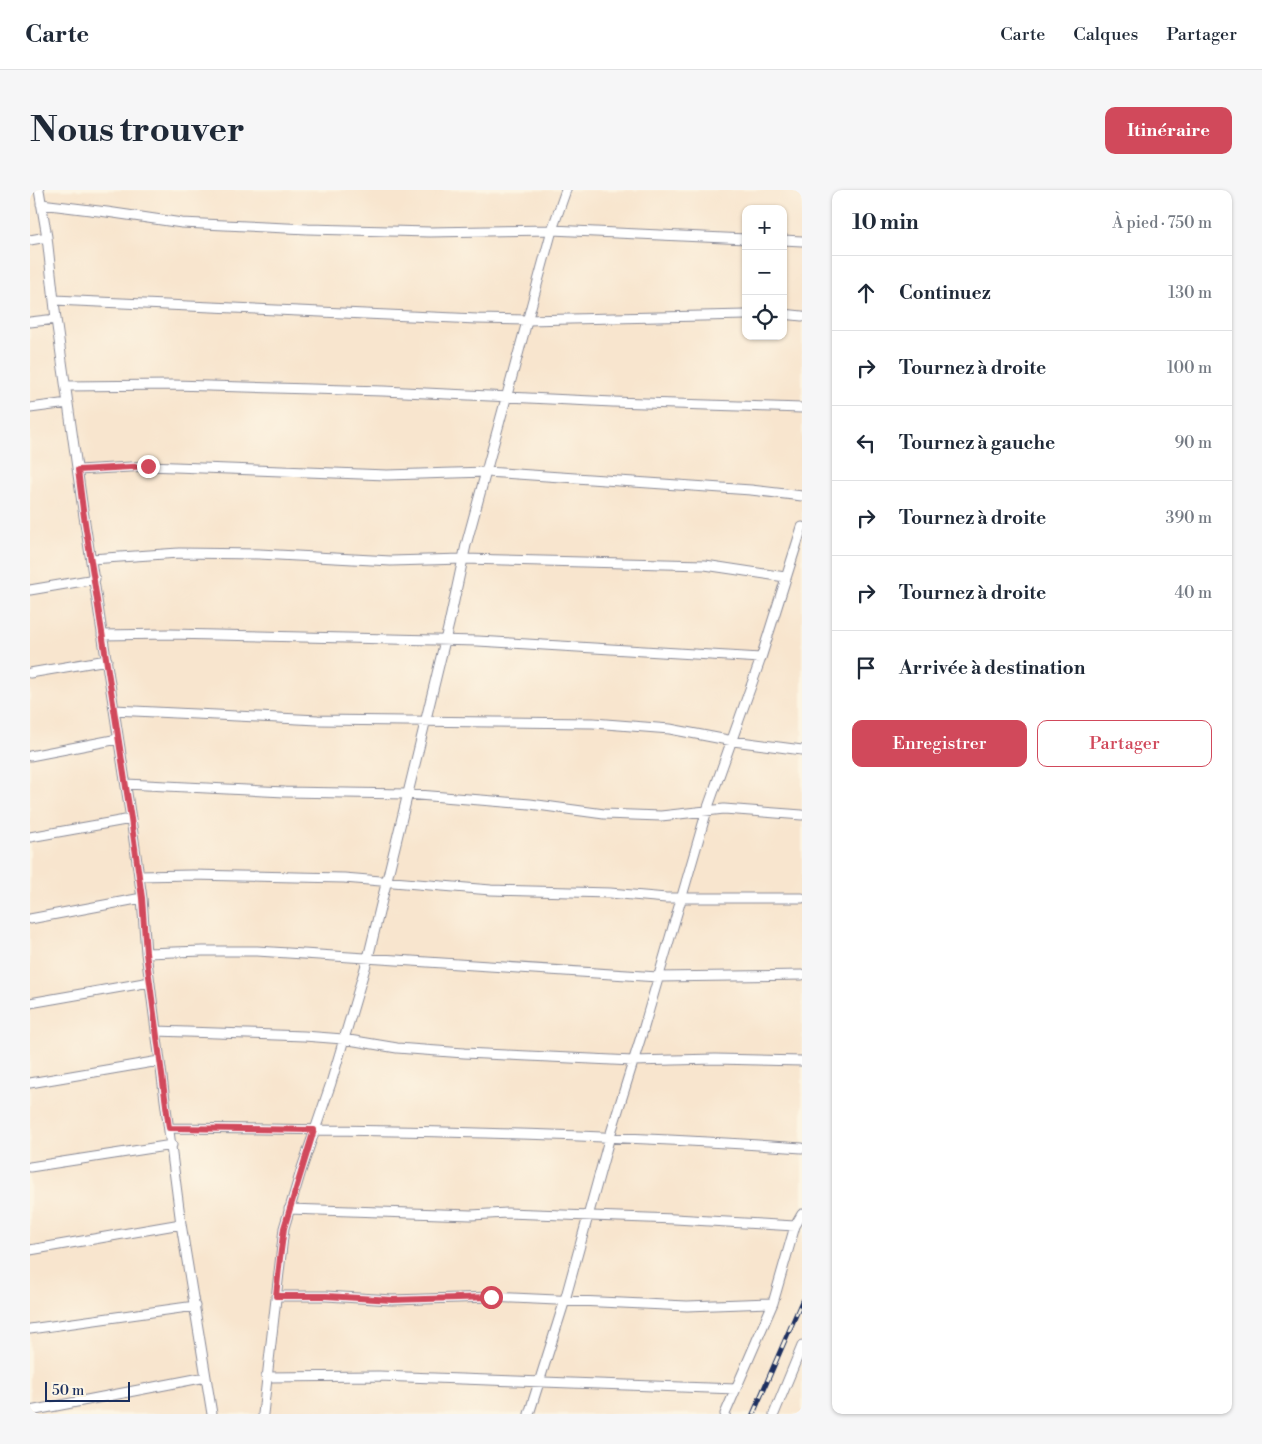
<!DOCTYPE html>
<html lang="fr">
<meta charset="utf-8">
<style>
:root{--surface:#fff;--page:#f6f6f7;--text:#1f2937;--muted:#747a83;--line:#e0e1e3;--accent:#d1495b}
body{margin:0;font-family:"Libre Bodoni",serif;background:var(--page);color:var(--text)}
.controls{position:absolute;right:15px;top:15px;display:grid;overflow:hidden;border-radius:10px;box-shadow:0 1px 4px #0004}
.controls button{width:45px;height:45px;display:grid;place-items:center;padding:0;border:0;border-bottom:1px solid var(--line);background:var(--surface);color:var(--text);font:25px sans-serif}
.scale{position:absolute;left:15px;bottom:12px;width:85px;box-sizing:border-box;padding-left:5px;border:2px solid #1b2f5e;border-top:0;font-size:14px;line-height:18px;white-space:nowrap;color:#1b2f5e;-webkit-text-stroke:4px #fcf5e5;paint-order:stroke}
.stop{position:absolute;width:15px;height:15px;margin:-11px;border:4px solid #d1495b;border-radius:50%;background:#fff}
.stop.end{background:#d1495b;border-color:#fff;box-shadow:0 1px 5px #0008}
.list{margin:0;padding:0;list-style:none}
h2{display:flex;justify-content:space-between;align-items:center;height:65px;margin:0;padding:0 20px;font-size:21px}
h2 small{font-size:16px;font-weight:400;color:var(--muted)}
.list li{display:grid;grid-template-columns:32px 1fr auto;gap:15px;align-items:center;box-sizing:border-box;height:75px;padding:0 20px;border-top:1px solid var(--line)}
.list b{display:block;font-size:19px;white-space:nowrap}
.list em{font-size:16px;font-style:normal;color:var(--muted)}
.actions{display:flex;gap:10px;padding:15px 20px}
.actions a{flex:1;padding:11px 0;border:1px solid var(--accent);border-radius:10px;text-align:center;font-size:18px;color:var(--accent)}
.actions .main{background:var(--accent);color:#fff}
.icon{flex:none;width:28px;height:28px;fill:none;stroke:currentColor;stroke-width:2;stroke-linecap:round;stroke-linejoin:round}
.map{position:relative;flex:none;width:772px;height:1224px;overflow:hidden;border-radius:10px}
header{display:flex;align-items:center;gap:30px;box-sizing:border-box;height:70px;padding:0 25px;background:var(--surface);border-bottom:1px solid var(--line)}
header strong{font-size:24px}
nav{display:flex;gap:28px;margin-inline-start:auto;font-size:18px}
.intro{display:flex;align-items:center;justify-content:space-between;box-sizing:border-box;height:120px;padding:0 30px}
h1{margin:0;font-size:35px}
.button{padding:12px 22px;border-radius:10px;background:var(--accent);color:#fff;font-size:18px;font-weight:700}
main{display:flex;gap:30px;padding:0 30px}
aside{flex:1;background:var(--surface);border-radius:10px;box-shadow:0 1px 4px #0004}
.map>svg:first-child{display:block}
.lines{fill:none;stroke-linecap:round;stroke-linejoin:round}
.minor-casing{stroke:#8a8a96;stroke-width:11}
.minor{stroke:#fff;stroke-width:9}
.rail-casing{stroke:#1b2f5e;stroke-width:5}
.rail{stroke:#fcf5e5;stroke-width:3;stroke-dasharray:9;stroke-linecap:butt}
.route{stroke:#d1495b;stroke-width:6}
</style>
<header>
<strong>Carte</strong>
<nav><a>Carte</a><a>Calques</a><a>Partager</a></nav>
</header>
<div class="intro"><h1>Nous trouver</h1><a class="button">Itinéraire</a></div>
<main>
<div class="map">
<svg width="772" height="1224" viewBox="0 0 772 1224">
<rect width="100%" height="100%" fill="#fcf5e5"/>
<filter id="ink" filterUnits="userSpaceOnUse"><feTurbulence type="fractalNoise" baseFrequency=".02" numOctaves="2"/><feDisplacementMap in="SourceGraphic" scale="10" xChannelSelector="R" yChannelSelector="G"/><feConvolveMatrix kernelMatrix="1 2 1 2 8 2 1 2 1" color-interpolation-filters="sRGB"/></filter>
<filter id="wash" filterUnits="userSpaceOnUse"><feTurbulence type="fractalNoise" baseFrequency=".0096" numOctaves="4" result="noise"/><feDisplacementMap in="SourceGraphic" scale="20" xChannelSelector="R" yChannelSelector="G"/><feGaussianBlur stdDeviation="1.12" result="paint"/><feColorMatrix in="noise" values="0 0 0 0 0 0 0 0 0 0 0 0 0 0 0 0 0 1.4 0 .05"/><feComposite in="paint" operator="in"/></filter>
<g filter="url(#wash)">
<rect width="100%" height="100%" fill="#f8e5ce"/>
</g>
<g filter="url(#ink)">
<g class="lines">
<g class="minor-casing">
<path id="minor" d="M 9,0 L 17,47 L 26,129 L 53,320 L 101,629 L 112,708 L 116,763 L 151,1034 L 182,1224
M 11,14 L 77,22 L 152,33 L 278,39 L 400,42 L 522,40 L 716,49
M 0,50 L 17,47
M 753,50 L 772,51
M 24,110 L 447,129 L 497,130 L 716,125
M 753,124 L 772,126
M 0,132 L 26,129
M 36,196 L 143,195 L 353,201 L 583,212 L 772,218
M 0,218 L 38,213
M 48,280 L 118,276 L 357,285 L 457,282 L 721,300 L 772,306
M 61,369 L 149,363 L 229,364 L 361,371 L 433,369 L 675,375 L 755,387
M 0,400 L 65,389
M 72,445 L 140,444 L 448,451 L 731,468
M 0,483 L 77,470
M 84,520 L 288,530 L 563,533 L 640,539 L 703,551 L 772,560
M 0,566 L 88,549
M 96,594 L 255,602 L 376,604 L 500,614 L 574,624 L 631,626 L 694,619 L 772,625
M 0,647 L 101,629
M 109,686 L 162,685 L 314,688 L 461,700 L 580,703 L 636,708 L 772,708
M 0,729 L 112,708
M 116,763 L 173,761 L 227,761 L 628,787 L 772,785
M 0,813 L 120,792
M 126,841 L 274,846 L 313,849 L 367,858 L 434,863 L 603,871 L 685,869 L 772,871
M 0,893 L 129,871
M 139,938 C 350,940 561,943 772,958
M 0,977 L 142,955
M 259,1019 L 441,1025 L 477,1023 L 645,1029 L 765,1036
M 0,1060 L 151,1034
M 246,1106 L 296,1106 L 362,1110 L 461,1107 L 657,1116 L 743,1113
M 0,1139 L 165,1116
M 236,1187 L 349,1186 L 706,1199
M 0,1221 L 176,1187
M 233,1224 L 254,1038 L 271,981 L 301,893 L 338,768 L 419,434 L 436,355 L 522,40 L 536,0
M 499,1224 L 535,1110 L 580,946 L 614,837 L 677,620 L 731,468 L 772,337
M 695,1224 L 743,1113 L 765,1036 L 772,1024
M 744,1224 L 772,1156"/>
</g>
<use href="#minor" class="minor"/>
<g class="rail-casing">
<path id="rail" d="M 723,1224 L 772,1111"/>
</g>
<use href="#rail" class="rail"/>
</g>
</g>
<g class="lines" filter="url(#ink)">
<path class="route" d="M 118,276 L 48,280 L 53,320 L 101,629 L 112,708 L 116,763 L 139,938 L 284,940 L 254,1038 L 250,1068 L 246,1106 L 296,1106 L 362,1110 L 461,1107"/>
</g>
</svg>
<div class="controls">
<button>+</button>
<button>−</button>
<button><svg class="icon" aria-label="locate" viewBox="0 0 24 24"><circle cx="12" cy="12" r="6"/><path d="M12 2v4M12 18v4M2 12h4M18 12h4"/></svg></button>
</div>
<div class="scale">50 m</div>
<div class="stop" style="left:461px;top:1107px"></div>
<div class="stop end" style="left:118px;top:276px"></div>
</div>
<aside>
<h2>10 min<small>À pied · 750 m</small></h2>
<ul class="list">
<li><svg class="icon" aria-label="ahead" viewBox="0 0 24 24"><path d="M12 20V5M6 11l6-6 6 6"/></svg><div><b>Continuez</b></div><em>130 m</em></li>
<li><svg class="icon" aria-label="right" viewBox="0 0 24 24"><path d="M7 20v-9h11M14 6l5 5-5 5"/></svg><div><b>Tournez à droite</b></div><em>100 m</em></li>
<li><svg class="icon" aria-label="left" viewBox="0 0 24 24"><path d="M17 20v-9H6M10 6l-5 5 5 5"/></svg><div><b>Tournez à gauche</b></div><em>90 m</em></li>
<li><svg class="icon" aria-label="right" viewBox="0 0 24 24"><path d="M7 20v-9h11M14 6l5 5-5 5"/></svg><div><b>Tournez à droite</b></div><em>390 m</em></li>
<li><svg class="icon" aria-label="right" viewBox="0 0 24 24"><path d="M7 20v-9h11M14 6l5 5-5 5"/></svg><div><b>Tournez à droite</b></div><em>40 m</em></li>
<li><svg class="icon" aria-label="arrive" viewBox="0 0 24 24"><path d="M6 21V4h12l-3 4 3 4H6"/></svg><div><b>Arrivée à destination</b></div></li>
</ul>
<div class="actions"><a class="main">Enregistrer</a><a>Partager</a></div>
</aside>
</main>
